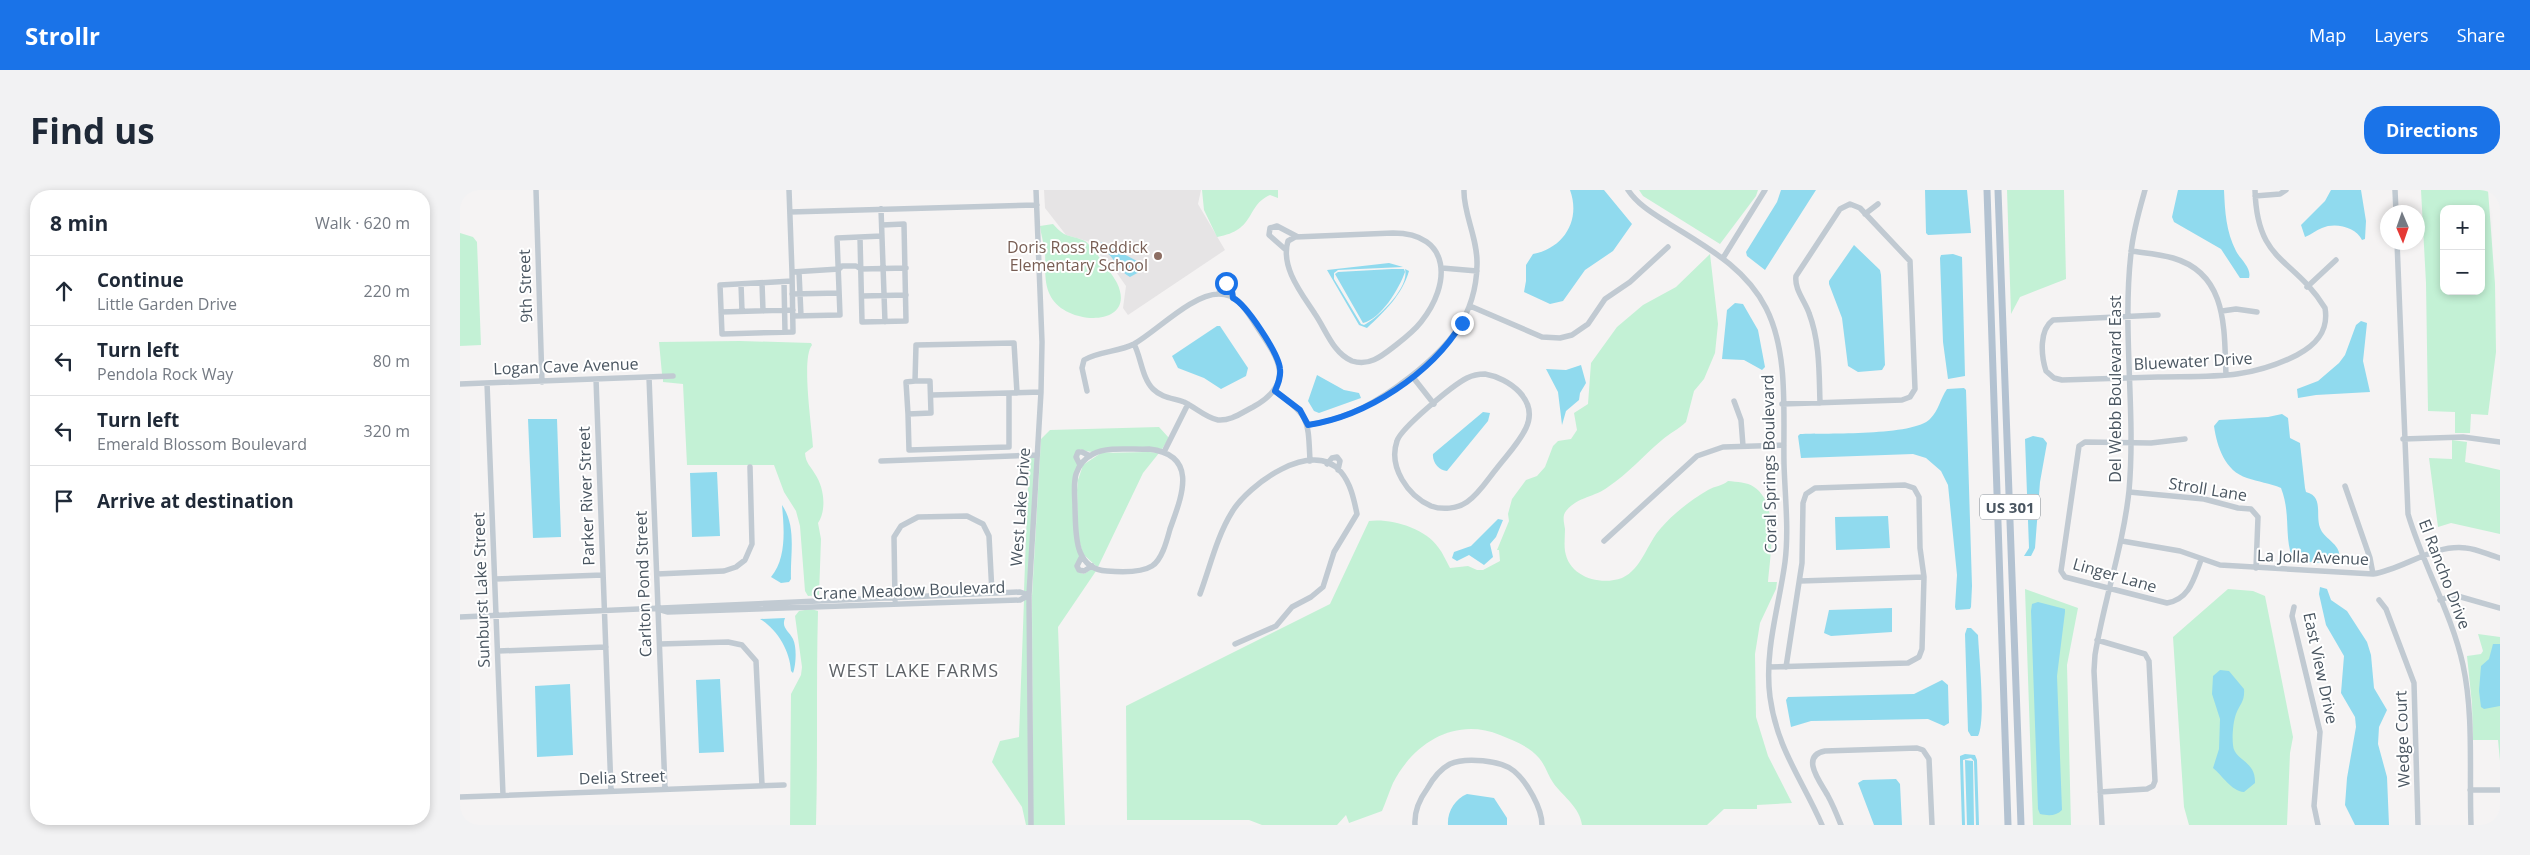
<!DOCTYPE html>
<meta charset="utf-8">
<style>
:root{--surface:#fff;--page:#f2f2f3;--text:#1f2937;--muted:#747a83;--line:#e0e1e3;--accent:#1a73e8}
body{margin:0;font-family:"Open Sans",sans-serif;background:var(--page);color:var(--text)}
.controls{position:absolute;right:15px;top:15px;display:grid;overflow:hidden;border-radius:10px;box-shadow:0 2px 8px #0003}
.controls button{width:45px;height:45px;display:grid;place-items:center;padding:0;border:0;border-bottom:1px solid var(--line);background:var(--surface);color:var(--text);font:25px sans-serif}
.compass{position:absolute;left:1920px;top:15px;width:45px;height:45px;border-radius:50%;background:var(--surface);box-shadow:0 2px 8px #0003;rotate:178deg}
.stop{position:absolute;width:15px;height:15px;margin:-11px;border:4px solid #1a73e8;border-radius:50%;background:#fff}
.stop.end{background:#1a73e8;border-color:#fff;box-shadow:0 1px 5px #0008}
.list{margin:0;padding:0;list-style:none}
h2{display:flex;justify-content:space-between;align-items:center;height:65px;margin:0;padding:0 20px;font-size:21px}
h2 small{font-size:16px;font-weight:400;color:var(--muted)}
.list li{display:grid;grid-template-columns:32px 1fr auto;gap:15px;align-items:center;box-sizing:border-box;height:70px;padding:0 20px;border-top:1px solid var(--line)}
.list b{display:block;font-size:19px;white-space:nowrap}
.list p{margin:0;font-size:16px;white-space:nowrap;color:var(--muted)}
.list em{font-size:16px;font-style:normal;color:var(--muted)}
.icon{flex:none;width:28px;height:28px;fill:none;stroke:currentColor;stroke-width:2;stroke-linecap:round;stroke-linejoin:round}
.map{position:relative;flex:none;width:2040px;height:635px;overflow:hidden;border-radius:20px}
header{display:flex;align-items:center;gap:30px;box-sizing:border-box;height:70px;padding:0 25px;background:var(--accent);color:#fff}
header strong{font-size:24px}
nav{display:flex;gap:28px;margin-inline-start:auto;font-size:18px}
.intro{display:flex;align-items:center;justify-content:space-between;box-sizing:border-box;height:120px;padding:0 30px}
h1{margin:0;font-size:35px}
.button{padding:12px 22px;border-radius:20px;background:var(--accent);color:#fff;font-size:18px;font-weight:700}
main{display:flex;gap:30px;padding:0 30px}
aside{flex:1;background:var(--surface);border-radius:20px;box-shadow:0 2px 8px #0003}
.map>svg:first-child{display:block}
.education{fill:#e6e4e5}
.green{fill:#c3f1d5;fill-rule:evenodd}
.water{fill:#90daee}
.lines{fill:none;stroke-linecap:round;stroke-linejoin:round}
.minor{stroke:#c1cad2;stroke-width:5.5}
.major{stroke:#b3c2d1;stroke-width:7}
.route{stroke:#1a73e8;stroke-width:6}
.education-dot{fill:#8d6e63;stroke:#fff;stroke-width:2}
.labels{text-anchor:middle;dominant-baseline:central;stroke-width:4;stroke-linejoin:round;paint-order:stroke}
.shield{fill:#fff;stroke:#808990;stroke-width:1}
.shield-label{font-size:15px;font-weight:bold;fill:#4a5661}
.education-label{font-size:16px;fill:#785e54;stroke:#fff;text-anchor:end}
.street-label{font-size:16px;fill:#4a5661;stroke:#fff}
.neighbourhood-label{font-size:18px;letter-spacing:1px;fill:#5f6368;stroke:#fff}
</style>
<header>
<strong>Strollr</strong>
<nav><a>Map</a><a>Layers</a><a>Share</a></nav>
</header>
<div class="intro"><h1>Find us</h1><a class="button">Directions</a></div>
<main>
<aside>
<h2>8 min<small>Walk · 620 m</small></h2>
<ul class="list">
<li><svg class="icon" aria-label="ahead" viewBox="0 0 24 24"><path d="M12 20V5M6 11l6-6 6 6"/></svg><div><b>Continue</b><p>Little Garden Drive</p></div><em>220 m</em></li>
<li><svg class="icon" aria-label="left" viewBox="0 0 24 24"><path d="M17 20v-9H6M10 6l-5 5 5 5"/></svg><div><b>Turn left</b><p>Pendola Rock Way</p></div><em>80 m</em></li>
<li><svg class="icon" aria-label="left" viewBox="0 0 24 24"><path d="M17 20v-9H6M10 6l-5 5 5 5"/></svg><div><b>Turn left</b><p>Emerald Blossom Boulevard</p></div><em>320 m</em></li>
<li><svg class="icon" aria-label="arrive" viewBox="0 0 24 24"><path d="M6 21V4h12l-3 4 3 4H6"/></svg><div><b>Arrive at destination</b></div></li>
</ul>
</aside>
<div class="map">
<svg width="2040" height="635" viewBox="0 0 2040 635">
<rect width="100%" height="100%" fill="#f5f3f3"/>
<path class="education" d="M 584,0 L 741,0 L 738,14 L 765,60 L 668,125 L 663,118 L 666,96 L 650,73 L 633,60 L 634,53 L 606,45 L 585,18 Z"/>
<path class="green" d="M 742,0 L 818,0 L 818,8 L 810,5 C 785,16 797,40 757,47 L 744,20 Z
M 1179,0 L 1298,0 L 1296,6 L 1260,54 L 1183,6 Z
M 1547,0 L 1604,0 L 1606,89 L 1560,107 L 1551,124 Z
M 1961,0 L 2028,0 L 2035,94 L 2036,162 L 2028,225 L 2011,224 L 2010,243 L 1995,243 L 1995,222 L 1968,221 L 1966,93 ZM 1984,19 L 2021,19 L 2021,101 L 1984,101 Z
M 593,34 C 606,49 609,44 625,51 C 629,53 654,86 657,93 C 678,137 608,137 591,107 C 583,92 586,78 585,62 C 584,54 581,45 580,36 Z
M 0,43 L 13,47 L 17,52 L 21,155 L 0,156 Z
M 1250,64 L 1258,134 L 1255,163 L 1244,189 L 1234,201 L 1226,232 C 1219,239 1210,243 1202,250 C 1184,265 1168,284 1148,297 C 1135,307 1117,307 1106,321 C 1102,326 1104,332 1105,339 C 1105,346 1104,354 1105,361 C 1109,387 1140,396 1162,388 C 1182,379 1187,353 1201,338 C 1214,323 1231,310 1248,300 C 1255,296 1262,296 1268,291 C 1277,292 1287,292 1294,297 C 1320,314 1310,366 1308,392 L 1317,392 L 1316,399 L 1300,433 L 1295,464 L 1296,527 L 1308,566 L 1332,613 L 1297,615 L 1297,619 L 1264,619 L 1247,635 L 1122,635 C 1120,618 1104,607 1094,594 C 1088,586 1086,576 1079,568 C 1069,556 1054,551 1040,545 C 996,527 954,552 933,593 C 929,602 926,612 922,621 L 889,633 L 886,625 L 877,635 L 802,635 L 789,630 L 667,630 L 666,516 L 870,414 L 909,331 C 930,328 965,338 978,357 C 983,363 986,371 990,378 L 1008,376 L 1017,380 L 1023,380 L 1040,371 L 1039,360 L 1037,360 L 1049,331 L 1048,324 L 1052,309 L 1066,290 L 1077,286 L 1085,277 L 1093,256 L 1098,251 L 1111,249 L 1117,240 L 1114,223 L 1128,214 L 1131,173 L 1157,137 L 1183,115 L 1216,97 Z
M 280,151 L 351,153 L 352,155 C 341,168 352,237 353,257 L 345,263 C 346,274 350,275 355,284 C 364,297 367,320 358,333 L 361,349 L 359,405 L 348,406 L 345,401 L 340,336 L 336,321 L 324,302 L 314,275 L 227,275 L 223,194 L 203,192 L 203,189 L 215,188 L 215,184 L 202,184 L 199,152 Z
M 699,237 L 709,248 L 702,259 C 675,255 644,269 620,259 L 614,346 L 620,367 L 618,382 L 624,384 L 632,379 L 636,381 L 598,437 L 605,635 L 573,635 L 572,406 L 581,249 L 590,240 Z
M 1992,250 L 2007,252 L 2005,272 L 2040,280 L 2040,344 L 1991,333 L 1978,337 L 1969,268 L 1992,269 Z
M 689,262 L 699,263 L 683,283 L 638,377 L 636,376 L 623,364 L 618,346 L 617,293 L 623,275 L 641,263 Z
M 569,267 L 575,267 L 567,402 L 564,401 Z
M 1565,399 L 1618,418 L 1607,475 L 1611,635 L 1573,635 Z
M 1768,399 L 1793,401 L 1805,406 L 1833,547 L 1830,563 L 1827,635 L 1729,635 L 1724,617 L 1713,447 Z
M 567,409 L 569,635 L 566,635 L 562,617 L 532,572 L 540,551 L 559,547 L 564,410 Z
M 351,419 L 358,421 C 356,492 358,564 356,635 L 330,635 L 331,504 L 341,485 L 342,477 L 335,426 L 339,421 Z
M 2018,444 L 2040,447 L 2040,571 L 2038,550 L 2013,550 L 2012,514 L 2007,466 L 2021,464 L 2023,461 Z"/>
<path class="water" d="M 1110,0 L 1144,0 L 1172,34 L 1153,61 L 1125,80 L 1103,111 L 1090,114 L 1064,102 L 1066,91 L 1066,75 L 1073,64 C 1104,58 1121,30 1110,0 Z
M 1321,0 L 1356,0 L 1305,80 L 1287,66 L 1286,62 L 1317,12 Z
M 1465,0 L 1507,0 L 1511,43 L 1468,45 L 1466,43 Z
M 1718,0 L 1764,0 C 1765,22 1766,41 1776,61 C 1780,69 1792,78 1789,88 L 1780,88 L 1761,59 L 1714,32 L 1712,27 Z
M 1871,0 L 1901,0 L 1906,31 L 1905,49 L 1902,50 C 1896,37 1875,32 1862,38 C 1856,40 1851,45 1845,47 L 1841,35 L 1865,11 Z
M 641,52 L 677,71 L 681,81 L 670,87 C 658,81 653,64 640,57 Z
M 1394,55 L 1420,80 L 1421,85 L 1425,175 L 1422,180 L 1398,182 L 1388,176 L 1382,128 L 1369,94 L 1369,91 Z
M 1493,64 L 1502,67 L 1505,186 L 1488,189 L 1483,152 L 1480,68 L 1481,65 Z
M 929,73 L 943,77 L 878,80 L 874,83 L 874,89 L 901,134 L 904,135 C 919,127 950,97 945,79 L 949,81 C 942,105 925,121 907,138 L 899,135 L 867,80 Z
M 932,79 L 944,79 L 945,82 C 939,99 921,129 903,133 L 875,84 L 878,82 Z
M 1275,113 L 1283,114 L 1298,140 L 1305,177 L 1302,180 L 1284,170 L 1262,169 L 1267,120 Z
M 1901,131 L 1907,133 L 1903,171 L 1910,202 L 1856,205 L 1838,208 L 1837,199 L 1858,191 L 1879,173 L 1885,165 L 1896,135 Z
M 757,136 L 760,136 L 788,178 L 786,186 L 761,199 L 744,188 L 718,178 L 712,166 Z
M 1121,175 L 1126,193 L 1120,203 L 1119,210 L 1106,221 L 1102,235 L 1098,202 L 1086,179 L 1106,180 Z
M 857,185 L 884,200 L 899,203 L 901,208 L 859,223 L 854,221 L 848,211 Z
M 1504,198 L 1506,200 L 1512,396 L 1511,417 L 1510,419 L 1496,420 L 1495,417 L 1497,385 L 1488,295 L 1481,281 L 1466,268 L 1453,264 L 1341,268 L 1338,246 L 1340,244 C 1366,243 1454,246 1470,229 C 1479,220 1480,209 1487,199 Z
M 1023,222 L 1030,223 L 1028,231 L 987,281 C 979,281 972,272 973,264 Z
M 1822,224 L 1828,228 L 1830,248 L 1840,253 L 1845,298 L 1846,302 C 1865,307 1854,326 1861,340 C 1866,350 1882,355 1879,369 C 1866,375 1844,373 1832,367 C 1824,344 1831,324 1821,298 C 1810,293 1798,292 1787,288 C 1765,281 1757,257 1754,236 L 1759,230 L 1808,227 Z
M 68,229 L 97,229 L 101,347 L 73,348 Z
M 1573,246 L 1583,248 L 1587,253 L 1580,292 L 1575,358 L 1571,366 L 1564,366 L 1569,358 L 1565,249 Z
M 257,282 L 260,346 L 232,347 L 230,283 Z
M 322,315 C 337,337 330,364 331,389 L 329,392 L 321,393 L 311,387 C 327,368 324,338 322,315 Z
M 1428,326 L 1430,358 L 1376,360 L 1375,327 Z
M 1038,329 L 1043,330 L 1036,347 L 1030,354 L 1033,367 L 1024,375 L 1009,365 L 997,371 L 992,368 L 994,362 L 1011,356 Z
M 1860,397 L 1867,399 L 1871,410 L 1887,421 L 1907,452 L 1911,465 L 1914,498 L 1927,520 L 1919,537 L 1918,554 L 1927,587 L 1929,635 L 1895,635 L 1885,615 L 1887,588 L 1896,537 L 1895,527 L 1881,503 L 1884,466 L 1866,435 L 1859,404 Z
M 1578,412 L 1605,419 L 1605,422 L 1597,486 L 1602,620 C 1596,626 1589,626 1580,624 L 1578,619 L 1571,421 L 1572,414 Z
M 1432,418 L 1432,442 L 1371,446 L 1364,443 L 1369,420 Z
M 325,428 C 321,438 329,441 333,449 C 337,457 336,475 333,483 L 331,481 C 330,461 317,439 300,429 Z
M 1507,438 L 1511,438 L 1518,445 C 1519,467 1526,530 1518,546 L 1511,546 L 1508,541 L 1505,444 Z
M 2033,454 L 2040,454 L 2040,516 L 2024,519 L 2021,517 L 2019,501 L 2021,476 L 2029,469 Z
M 1760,480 L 1769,481 L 1784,499 C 1785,511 1780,514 1776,524 C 1773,532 1772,547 1773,555 C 1774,571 1796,570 1795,593 L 1784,602 C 1771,601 1762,585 1753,578 L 1759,559 L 1760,529 L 1752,504 L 1753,486 Z
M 260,489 L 264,562 L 239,563 L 236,490 Z
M 1482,490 L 1488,495 L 1489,533 L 1484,536 L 1468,529 L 1351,531 L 1331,537 L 1326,510 L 1328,507 L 1454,504 Z
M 110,494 L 113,565 L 77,567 L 75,496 Z
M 1505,564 L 1515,565 L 1517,570 L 1519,635 L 1516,635 L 1514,571 L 1511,568 L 1503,570 L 1505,635 L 1502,635 L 1500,571 L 1500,566 Z
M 1505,570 L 1513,571 L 1514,635 L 1507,635 Z
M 1436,589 L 1440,594 L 1442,635 L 1414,635 L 1398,593 L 1403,590 Z
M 1007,604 L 1034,608 L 1047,628 L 1047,635 L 988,635 C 987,622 995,609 1007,604 Z"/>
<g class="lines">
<path class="minor" d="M 76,0 L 82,192
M 329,0 L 332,82 L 333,142 L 262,144 L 260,95 L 332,91
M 1168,0 C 1178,15 1194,24 1208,33 C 1246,57 1285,77 1306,118 C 1329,163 1323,225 1324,274 C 1325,307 1329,340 1325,372 C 1319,417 1304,461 1310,507 C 1317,559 1342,589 1362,635
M 1935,0 L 1936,22
M 1795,6 L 1820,4 L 1826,0
M 421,19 L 425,132
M 330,22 L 577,15
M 1405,24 L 1418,14
M 933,43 C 992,43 991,95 961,132 C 954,141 945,148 936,155 C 923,165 910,177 892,171 C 873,163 866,140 855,124 C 842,104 820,77 828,51 L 835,47 Z
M 400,47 L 402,132 L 446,131 L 444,34 L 422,35
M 1937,52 L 1948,324 C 1963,375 1992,424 2003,475 C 2014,526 2009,582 2011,635
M 826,60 L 809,45 L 810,38 L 817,36 L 838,47
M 1671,61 C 1685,63 1700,64 1713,68 C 1768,84 1764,139 1766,185
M 1263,68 L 1305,0
M 982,78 L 1017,81
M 332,82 L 379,79 L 382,76 L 396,76 L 401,79 L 446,78
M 339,82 L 341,126
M 324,92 L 325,142
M 302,93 L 303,121
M 281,94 L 282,121
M 1847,97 L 1876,70
M 332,104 L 379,103
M 759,104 L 760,98 L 766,93 L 771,94 L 773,108
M 402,106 L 446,105
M 1010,116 L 1082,147 L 1100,148 L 1112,145 L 1128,134 L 1145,109 L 1170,92 L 1208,57
M 1762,121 L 1776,119 L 1797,122
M 261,122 L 333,120
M 1698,125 L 1593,130 C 1579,140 1581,165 1586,181 L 1594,188 L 1602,190 C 1634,189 1666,188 1698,187 C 1750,186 1788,190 1837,165 C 1856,155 1869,141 1865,118 C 1833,66 1797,74 1795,0
M 333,126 L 380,125 L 377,48 L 422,46
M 1025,184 C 1049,188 1079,210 1066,238 C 1059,253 1047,265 1037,278 C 1028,289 1019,304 1007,312 C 997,319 982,320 971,316 C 948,306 928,277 937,251 C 941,238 993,195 1007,188 C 1013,185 1018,184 1025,184 Z
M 952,186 L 974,214
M 189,187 L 205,599
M 136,189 L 151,601
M 27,193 L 43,605
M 0,194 L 213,186
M 627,201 L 622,178 L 624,170 C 639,161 659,162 674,154 C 697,141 732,104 759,104 C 778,104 786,120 795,134 C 817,167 838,192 793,217 C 781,223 771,231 758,230 C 746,228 735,217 724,212 C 713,208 702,208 693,199 C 682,188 681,167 674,154
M 815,201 C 850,226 848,230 850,271
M 549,203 L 549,257 L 449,260 L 448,224 L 471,223 L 470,191 L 455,191 L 456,155 L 554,153 L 557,203
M 472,205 L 581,202
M 1274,211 L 1281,230 L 1283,256
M 1322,214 L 1442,210 L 1450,207 L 1455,199 L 1450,71 L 1400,18 L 1390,14 L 1380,19 L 1336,86 C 1334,99 1345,111 1349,123 C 1360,152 1359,183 1360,213
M 448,224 L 446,192 L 455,191
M 848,235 C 888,229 918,212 950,187 C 988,157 1016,127 1017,75 C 1018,48 1003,23 1004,0
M 1725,249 L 1691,253 L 1625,252 L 1619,256 L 1601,381 L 1605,387 L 1707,413 C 1730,409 1734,388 1741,370
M 1943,249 L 2003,247 L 2040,252
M 689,259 C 740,265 721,308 710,339 C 707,350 702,370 692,376 C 681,383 659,382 647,381 C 613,379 616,342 615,318 C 615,307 613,294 616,284 C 619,275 625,268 633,264 C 648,256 673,260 689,259 Z
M 704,262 L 728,214
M 421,271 L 577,265
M 867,274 L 872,268 L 877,267 L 880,271 L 878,280
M 620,275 L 616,267 L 618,262 L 622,262 L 630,266
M 1885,296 L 1910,368 L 1913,384
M 1669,302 L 1744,309 L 1778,318 L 1791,319 L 1798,327 L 1796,378
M 1144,351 L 1237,266 L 1263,257 L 1324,255
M 1662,351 L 1720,361 L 1760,375 L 1913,384 C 1944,379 1973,354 2006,358 C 2017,359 2029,365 2040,368
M 622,366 L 617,376 L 619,380 L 624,381 L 632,376
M 197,384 L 264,381 L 276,377 L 285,370 L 292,354 L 290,277
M 35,389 L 143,385
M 1340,391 L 1464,387
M 740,404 C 750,377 757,346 772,322 C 788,295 852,248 881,282 C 891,294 894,310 897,324 L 874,362 L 863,397 L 851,407 L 832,417 L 816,436 L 775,454
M 435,410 L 434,347 L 441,336 L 458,327 L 507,326 L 523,334 L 529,346 L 532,403
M 1919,410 L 1926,419 L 1954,493 L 1958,635
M 1980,410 L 1994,405 L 2040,418
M 1834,417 L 1832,426 L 1860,542 L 1854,616 L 1858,635
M 201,420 L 208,422 L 560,410 L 569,405
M 0,427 L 560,402 L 569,405
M 1637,450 L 1685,464 L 1689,471 L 1695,591 L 1693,596 L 1687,599 L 1640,602
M 200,454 L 268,452 L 282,455 L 296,471 L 302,595
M 38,461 L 146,457
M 1309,477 L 1448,473 L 1459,467 L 1462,459 L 1464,387 L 1460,358 L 1459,307 L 1454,298 L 1445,295 L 1355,298 L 1346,304 L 1343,313 L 1342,373 L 1326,477
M 2010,600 L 2040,600
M 0,607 L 324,595
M 571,635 L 569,405 L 581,202 L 582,152 L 576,0
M 955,635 C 954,621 959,610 967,599 C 972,590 980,579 990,574 C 1005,567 1041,570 1054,581 C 1067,592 1082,618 1082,635
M 1381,635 C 1377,625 1373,615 1368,606 C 1361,593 1339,566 1365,561 L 1457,558 L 1463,560 L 1469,569 L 1472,635
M 1642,635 L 1634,481 L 1635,465 C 1644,410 1663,357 1669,301 C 1676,222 1662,142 1671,63 C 1673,41 1679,21 1685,0"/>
<path class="major" d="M 1527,0 L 1548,635
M 1538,0 L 1561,635"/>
</g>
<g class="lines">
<path class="route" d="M 766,93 L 771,94 L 773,108 C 786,114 819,164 820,179 C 821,187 818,194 815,201 L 840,220 L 848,235 C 907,226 971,184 1002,133"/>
</g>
<circle class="education-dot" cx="698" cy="66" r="5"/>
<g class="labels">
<rect class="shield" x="1520" y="304.5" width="60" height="25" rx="4"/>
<g class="shield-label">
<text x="1550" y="317">US 301</text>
</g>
<g class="education-label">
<text x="688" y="57">Doris Ross Reddick<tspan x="688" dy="18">Elementary School</tspan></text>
</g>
<g class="street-label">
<text transform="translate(65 96) rotate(-92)">9th Street</text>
<text transform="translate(1733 171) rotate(-3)">Bluewater Drive</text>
<text transform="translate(106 176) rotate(-2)">Logan Cave Avenue</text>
<text transform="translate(1655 199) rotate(-90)">Del Webb Boulevard East</text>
<text transform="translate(1309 274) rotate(-91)">Coral Springs Boulevard</text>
<text transform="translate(1748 299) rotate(9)">Stroll Lane</text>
<text transform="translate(126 306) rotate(-92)">Parker River Street</text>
<text transform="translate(560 317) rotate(-86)">West Lake Drive</text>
<text transform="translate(1853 367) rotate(2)">La Jolla Avenue</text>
<text transform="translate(1985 384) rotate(69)">El Rancho Drive</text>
<text transform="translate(1655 385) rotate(16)">Linger Lane</text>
<text transform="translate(183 394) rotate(-92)">Carlton Pond Street</text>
<text transform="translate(21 400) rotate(-92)">Sunburst Lake Street</text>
<text transform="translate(449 400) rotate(-2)">Crane Meadow Boulevard</text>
<text transform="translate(1861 478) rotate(78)">East View Drive</text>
<text transform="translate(1942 549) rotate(-92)">Wedge Court</text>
<text transform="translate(162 587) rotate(-2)">Delia Street</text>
</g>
<g class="neighbourhood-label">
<text x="454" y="480">WEST LAKE FARMS</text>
</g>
</g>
</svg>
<div class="controls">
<button>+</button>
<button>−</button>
</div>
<svg class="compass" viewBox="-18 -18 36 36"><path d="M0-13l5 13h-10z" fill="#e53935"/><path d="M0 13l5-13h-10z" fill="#747a83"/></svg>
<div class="stop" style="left:766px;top:93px"></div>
<div class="stop end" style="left:1002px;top:133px"></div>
</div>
</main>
